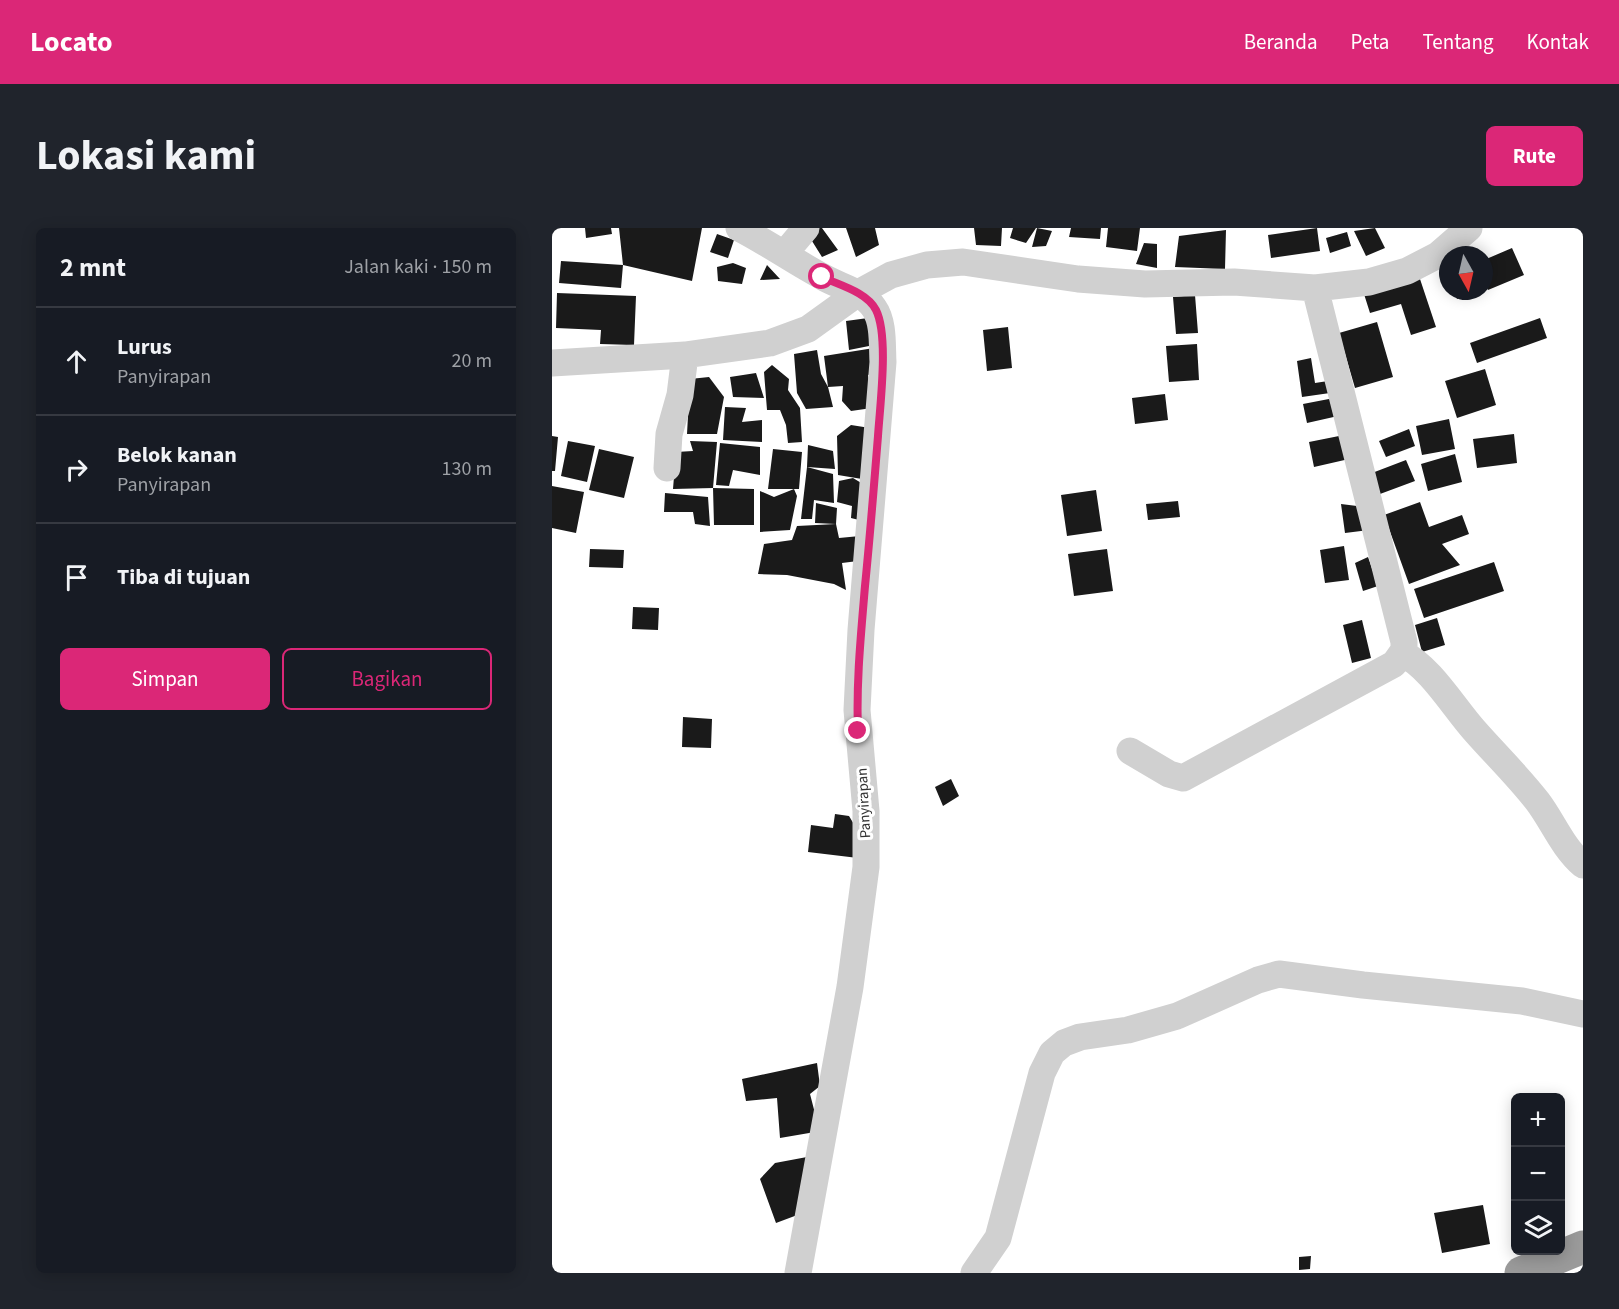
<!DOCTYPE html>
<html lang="id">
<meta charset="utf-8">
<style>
:root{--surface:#171b24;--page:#20242c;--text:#f1f3f6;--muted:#9ea1a6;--line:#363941;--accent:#db2777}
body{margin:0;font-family:"Source Sans 3",sans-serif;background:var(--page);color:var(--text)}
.controls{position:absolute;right:18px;bottom:18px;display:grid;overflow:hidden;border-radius:9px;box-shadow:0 3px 15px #0003}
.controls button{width:54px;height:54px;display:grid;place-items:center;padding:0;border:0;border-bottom:2px solid var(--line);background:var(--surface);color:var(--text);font:30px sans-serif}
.compass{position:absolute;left:887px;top:18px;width:54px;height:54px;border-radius:50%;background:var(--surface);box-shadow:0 3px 15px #0003;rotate:172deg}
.stop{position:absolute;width:18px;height:18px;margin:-14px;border:4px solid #db2777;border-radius:50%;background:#fff}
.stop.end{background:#db2777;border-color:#fff;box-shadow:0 2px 6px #0008}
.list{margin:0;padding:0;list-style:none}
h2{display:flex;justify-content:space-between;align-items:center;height:78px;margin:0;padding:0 24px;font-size:26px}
h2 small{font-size:20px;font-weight:400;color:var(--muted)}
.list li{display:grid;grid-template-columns:39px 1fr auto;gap:18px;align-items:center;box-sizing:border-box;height:108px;padding:0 24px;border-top:2px solid var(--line)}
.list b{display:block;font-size:22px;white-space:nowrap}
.list p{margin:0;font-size:20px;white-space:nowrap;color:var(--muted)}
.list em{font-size:20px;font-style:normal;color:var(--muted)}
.actions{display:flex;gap:12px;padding:18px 24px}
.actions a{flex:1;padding:14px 0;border:2px solid var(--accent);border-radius:9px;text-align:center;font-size:21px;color:var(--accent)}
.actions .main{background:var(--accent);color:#fff}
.icon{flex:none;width:33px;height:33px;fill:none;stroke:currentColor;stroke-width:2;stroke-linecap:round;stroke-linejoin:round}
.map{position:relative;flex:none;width:1031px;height:1045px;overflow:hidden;border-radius:9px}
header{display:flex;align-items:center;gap:36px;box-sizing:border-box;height:84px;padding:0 30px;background:var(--accent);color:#fff}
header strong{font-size:28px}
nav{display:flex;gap:33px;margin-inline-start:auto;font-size:21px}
.intro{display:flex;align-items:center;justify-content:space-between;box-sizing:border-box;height:144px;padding:0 36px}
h1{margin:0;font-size:42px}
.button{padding:15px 27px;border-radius:9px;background:var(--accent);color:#fff;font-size:21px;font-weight:700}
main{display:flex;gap:36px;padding:0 36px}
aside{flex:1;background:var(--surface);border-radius:9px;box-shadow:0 3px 15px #0003}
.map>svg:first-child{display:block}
.building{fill:#1a1a1a}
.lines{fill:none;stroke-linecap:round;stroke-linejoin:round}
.minor{stroke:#d0d0d0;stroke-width:27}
.highway{stroke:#9a9a9a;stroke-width:33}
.route{stroke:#db2777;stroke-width:8}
.labels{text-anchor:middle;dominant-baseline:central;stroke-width:6;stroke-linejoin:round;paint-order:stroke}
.street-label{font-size:15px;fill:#333;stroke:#fff}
</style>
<header>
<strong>Locato</strong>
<nav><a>Beranda</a><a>Peta</a><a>Tentang</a><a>Kontak</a></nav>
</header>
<div class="intro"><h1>Lokasi kami</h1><a class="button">Rute</a></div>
<main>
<aside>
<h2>2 mnt<small>Jalan kaki · 150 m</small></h2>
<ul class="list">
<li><svg class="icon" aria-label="ahead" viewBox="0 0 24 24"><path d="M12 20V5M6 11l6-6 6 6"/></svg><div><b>Lurus</b><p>Panyirapan</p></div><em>20 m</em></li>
<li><svg class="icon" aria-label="right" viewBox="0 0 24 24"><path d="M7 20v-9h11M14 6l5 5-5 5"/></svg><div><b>Belok kanan</b><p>Panyirapan</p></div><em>130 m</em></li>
<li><svg class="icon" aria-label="arrive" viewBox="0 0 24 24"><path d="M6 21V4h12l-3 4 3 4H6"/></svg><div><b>Tiba di tujuan</b></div></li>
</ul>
<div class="actions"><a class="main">Simpan</a><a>Bagikan</a></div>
</aside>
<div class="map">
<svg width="1031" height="1045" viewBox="0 0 1031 1045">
<rect width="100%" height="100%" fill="#fff"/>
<path class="building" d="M 33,0 L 59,0 L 60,6 L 34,10 Z
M 67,0 L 150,0 L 140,53 L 71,37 Z
M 266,0 L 270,0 L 286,22 L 270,29 L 260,13 Z
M 294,0 L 323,0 L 327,17 L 304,29 Z
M 422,0 L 450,0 L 449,18 L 424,17 Z
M 461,0 L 484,0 L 474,15 L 458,10 Z
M 485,0 L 500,3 L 494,18 L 480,19 Z
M 519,0 L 549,0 L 548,11 L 517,9 Z
M 556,0 L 588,0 L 585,23 L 554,19 Z
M 765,0 L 768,23 L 719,30 L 716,7 Z
M 823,0 L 833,20 L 814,28 L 802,3 Z
M 674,2 L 673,41 L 623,39 L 627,8 Z
M 795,4 L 799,18 L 778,25 L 774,10 Z
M 165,6 L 182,12 L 176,30 L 158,24 Z
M 592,15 L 605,16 L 605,40 L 584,36 Z
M 960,20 L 972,47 L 936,62 L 932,51 L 932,32 Z
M 9,33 L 71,37 L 69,60 L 7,55 Z
M 181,35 L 194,40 L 190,56 L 166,53 L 165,39 Z
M 215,37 L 228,51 L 208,52 Z
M 867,48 L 884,99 L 859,107 L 849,76 L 818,85 L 812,66 Z
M 902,63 L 923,63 L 905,71 Z
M 5,65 L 84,68 L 82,117 L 48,116 L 49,102 L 4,100 Z
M 643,67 L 646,105 L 624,106 L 621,69 Z
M 316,90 L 322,117 L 297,122 L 294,93 Z
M 988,90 L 995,110 L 925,135 L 918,115 Z
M 825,94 L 841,149 L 803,160 L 787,105 Z
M 456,99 L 460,140 L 435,143 L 431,102 Z
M 645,116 L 647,152 L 617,154 L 614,118 Z
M 322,120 L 325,145 L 316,147 L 320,180 L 299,183 L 290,173 L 291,158 L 276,159 L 272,128 Z
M 265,122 L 269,146 L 276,159 L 281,179 L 254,181 L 245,165 L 242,126 Z
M 759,130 L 763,155 L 776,153 L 778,165 L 750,169 L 745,133 Z
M 220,137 L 237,151 L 236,162 L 248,180 L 250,214 L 236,215 L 234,197 L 228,182 L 215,182 L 212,144 Z
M 933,141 L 944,177 L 905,190 L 893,153 Z
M 204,145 L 212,170 L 181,169 L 178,149 Z
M 157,149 L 172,169 L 165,206 L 135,206 L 138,151 Z
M 613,166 L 616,192 L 583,196 L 580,170 Z
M 782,170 L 786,188 L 755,195 L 751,176 Z
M 173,179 L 194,180 L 190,194 L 210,192 L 210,214 L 171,212 Z
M 897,191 L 903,221 L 870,227 L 864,198 Z
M 299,197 L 318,200 L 316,252 L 286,247 L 285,208 Z
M 857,201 L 863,218 L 834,229 L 827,213 Z
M 962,206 L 965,235 L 925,240 L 921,211 Z
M 792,207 L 797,231 L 762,239 L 757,214 Z
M 0,208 L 6,209 L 3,243 L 0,243 Z
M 16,213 L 43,218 L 35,254 L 9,248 Z
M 138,213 L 165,214 L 161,260 L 121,261 L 124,224 L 141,223 Z
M 168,215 L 208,219 L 208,247 L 181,242 L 177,258 L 164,257 Z
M 256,217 L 281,223 L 283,241 L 255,239 Z
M 47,221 L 82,229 L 72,270 L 37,262 Z
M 221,221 L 250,224 L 247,261 L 216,261 Z
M 903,226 L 910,254 L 876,263 L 869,236 Z
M 854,232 L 863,253 L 828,266 L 820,245 Z
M 255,239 L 281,246 L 282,275 L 262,272 L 260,291 L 249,291 Z
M 301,250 L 316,259 L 311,293 L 299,290 L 300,278 L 285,274 L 287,253 Z
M 0,258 L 32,264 L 24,305 L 0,300 Z
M 161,260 L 202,261 L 202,297 L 162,297 Z
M 242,261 L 245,268 L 238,302 L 208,304 L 208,263 L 222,269 Z
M 544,262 L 550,303 L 515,308 L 509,267 Z
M 113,265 L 156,269 L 158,298 L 143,296 L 141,284 L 112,284 Z
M 626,273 L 628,289 L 596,292 L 594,276 Z
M 868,274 L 877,299 L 910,287 L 917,306 L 890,316 L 908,337 L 857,356 L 832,287 Z
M 264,275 L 285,280 L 284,296 L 263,295 Z
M 789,276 L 805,278 L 817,302 L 793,305 Z
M 284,296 L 287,310 L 308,308 L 306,333 L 290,335 L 294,362 L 282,356 L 235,347 L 206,346 L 212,316 L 240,312 L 245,298 Z
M 792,318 L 797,352 L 773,355 L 768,322 Z
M 38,321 L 72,322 L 71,340 L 37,339 Z
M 555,321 L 561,363 L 522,368 L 516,326 Z
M 816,329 L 826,358 L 811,363 L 803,335 Z
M 942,334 L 952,363 L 872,390 L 862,361 Z
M 81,379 L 107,380 L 106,402 L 80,401 Z
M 885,390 L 893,417 L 870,424 L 863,397 Z
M 810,392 L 819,430 L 800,435 L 791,397 Z
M 131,489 L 160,491 L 159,520 L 130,519 Z
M 399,551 L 407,568 L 391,578 L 383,559 Z
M 283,586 L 297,588 L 306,603 L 306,630 L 256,624 L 259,597 L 281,600 Z
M 265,835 L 268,858 L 258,866 L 267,901 L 263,904 L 228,910 L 225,870 L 194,873 L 190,851 Z
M 255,929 L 248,986 L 224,995 L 208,951 L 223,935 Z
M 931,977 L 938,1016 L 890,1025 L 882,985 Z
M 759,1028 L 758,1041 L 747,1042 L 747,1029 Z"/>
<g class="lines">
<path class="minor" d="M 187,0 C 216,15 243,34 271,49 C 288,59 311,63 322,80 C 332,94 330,118 331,134 L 309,402 L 305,482 L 314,583 L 314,639 L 298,759 L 246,1045
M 233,25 L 254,0
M 0,135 L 133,127 L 218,115 L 256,101 L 306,65 L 339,47 L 375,37 L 411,34 L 526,51 L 593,56 L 682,54 L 763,60 L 817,54 L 855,43 L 886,27 L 917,0
M 115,240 L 117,206 L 128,167 L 133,127
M 850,425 C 879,440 900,477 922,502 C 943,526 966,548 986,574 C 1001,594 1011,620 1031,637
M 578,523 L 617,546 L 631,550 L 842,436 L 852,422 L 852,414 L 763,60
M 422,1045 L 446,1010 L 490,845 L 500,825 L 512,815 L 528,809 L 576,802 L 625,788 L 706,752 L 727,746 L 811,757 L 970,773 L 1031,786"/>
<path class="highway" d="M 969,1045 L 1031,1019"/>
</g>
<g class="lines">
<path class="route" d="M 270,49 C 287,57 315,64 324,82 C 337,108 328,177 326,208 C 322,258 318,308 313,358 C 309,406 304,455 306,503"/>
</g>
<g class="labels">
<g class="street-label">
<text transform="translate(312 575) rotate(-93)">Panyirapan</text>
</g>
</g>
</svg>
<div class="controls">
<button>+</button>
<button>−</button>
<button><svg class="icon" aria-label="layers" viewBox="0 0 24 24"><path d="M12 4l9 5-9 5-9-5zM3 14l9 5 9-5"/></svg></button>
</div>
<svg class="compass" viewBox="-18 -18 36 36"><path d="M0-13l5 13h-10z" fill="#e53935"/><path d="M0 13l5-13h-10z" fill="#9ea1a6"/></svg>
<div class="stop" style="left:270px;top:49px"></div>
<div class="stop end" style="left:306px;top:503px"></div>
</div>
</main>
